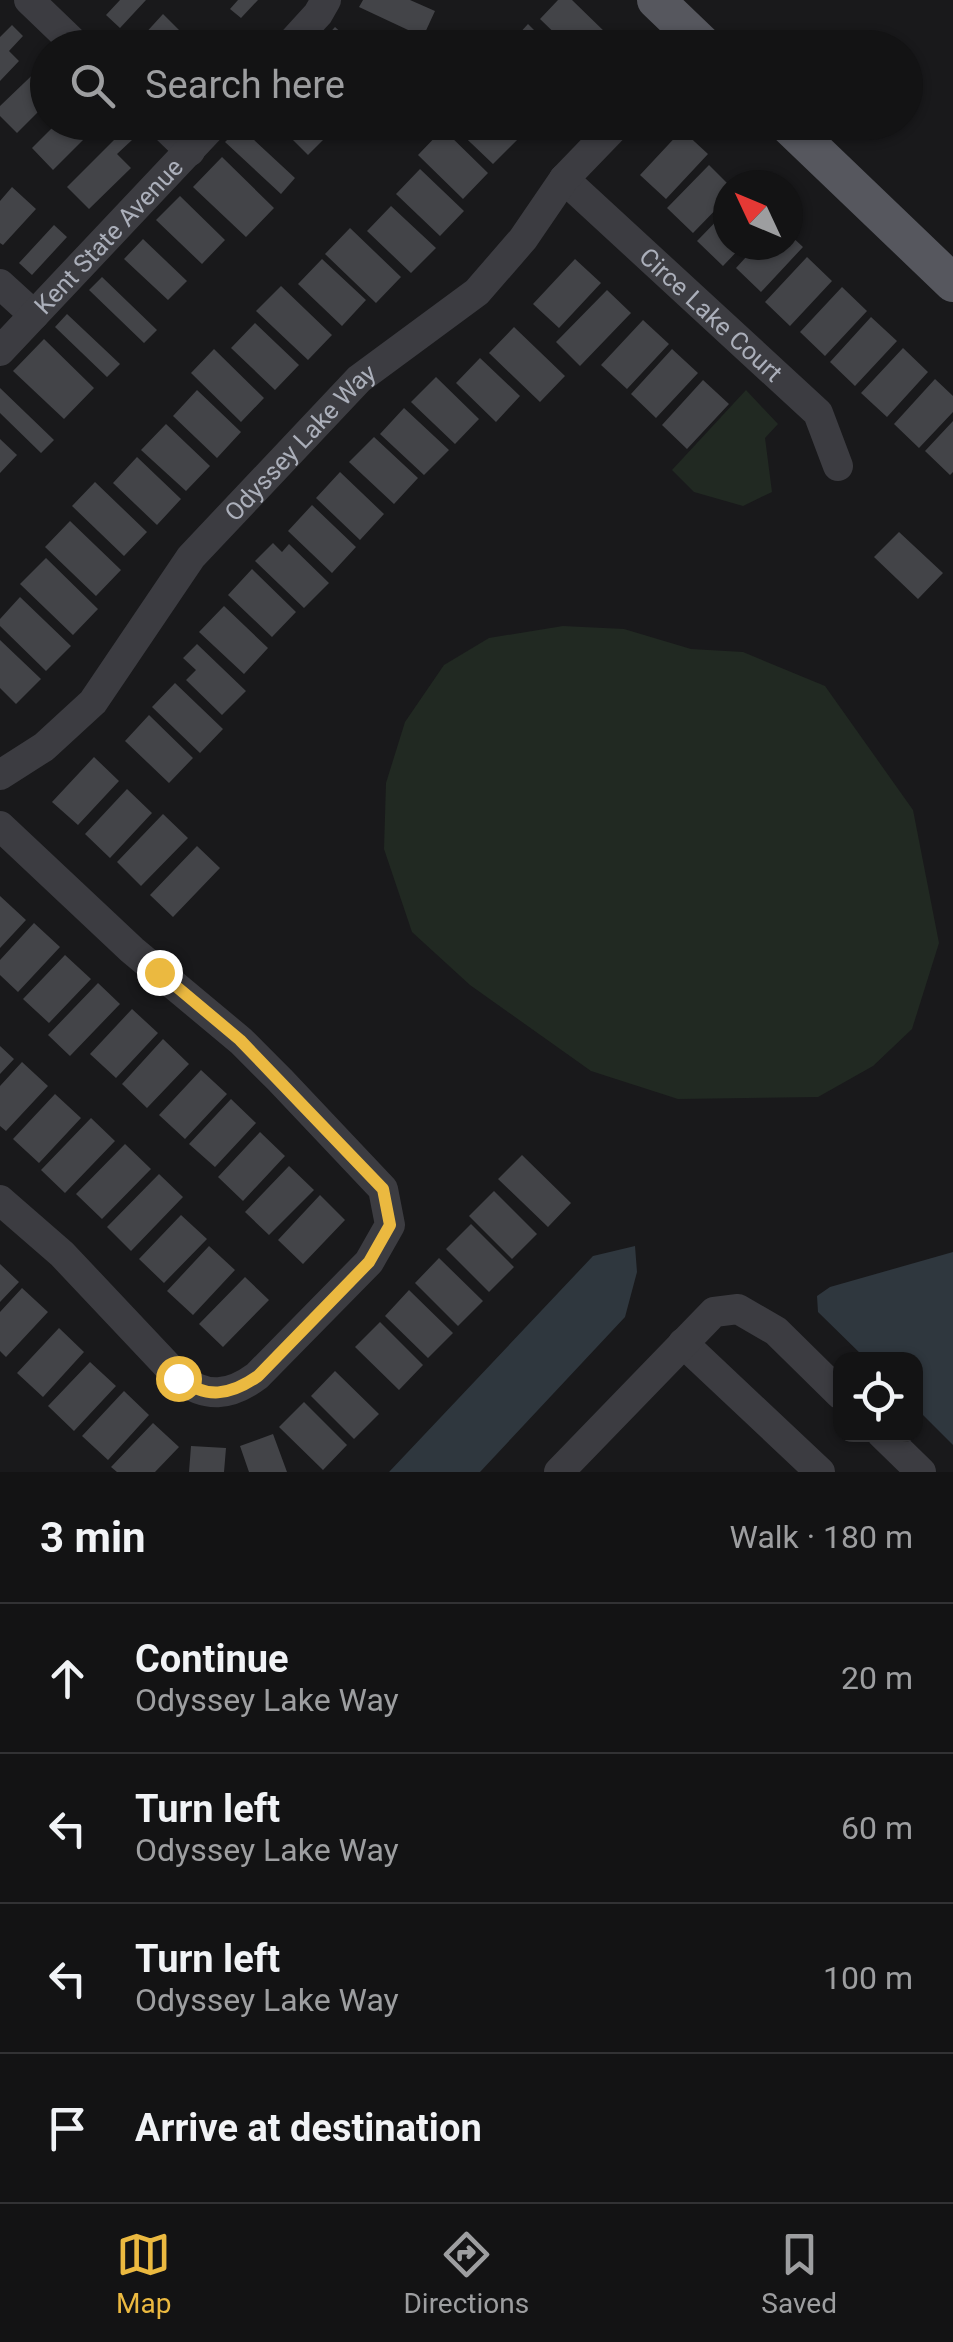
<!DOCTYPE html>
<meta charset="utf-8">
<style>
:root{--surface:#131314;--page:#202022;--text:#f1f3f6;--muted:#9d9ea0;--line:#323234;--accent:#ebb940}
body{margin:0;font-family:Roboto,sans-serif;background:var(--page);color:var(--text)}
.controls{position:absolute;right:30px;bottom:30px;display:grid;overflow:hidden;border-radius:20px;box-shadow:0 2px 8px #0004}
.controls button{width:90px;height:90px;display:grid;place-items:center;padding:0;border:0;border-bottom:2px solid var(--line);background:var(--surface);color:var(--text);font:50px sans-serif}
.compass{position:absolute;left:713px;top:170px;width:90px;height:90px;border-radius:50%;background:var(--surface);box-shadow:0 2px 8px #0004;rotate:314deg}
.stop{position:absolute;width:30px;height:30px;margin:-22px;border:8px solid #ebb940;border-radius:50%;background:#fff}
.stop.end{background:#ebb940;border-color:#fff;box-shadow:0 2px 10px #0008}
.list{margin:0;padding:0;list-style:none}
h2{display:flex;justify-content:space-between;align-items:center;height:130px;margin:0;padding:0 40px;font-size:42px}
h2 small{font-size:32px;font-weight:400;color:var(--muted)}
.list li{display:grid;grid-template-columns:65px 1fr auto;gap:30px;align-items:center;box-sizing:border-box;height:150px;padding:0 40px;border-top:2px solid var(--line)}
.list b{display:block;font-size:38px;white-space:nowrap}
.list p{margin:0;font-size:32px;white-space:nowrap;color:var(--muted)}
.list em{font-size:32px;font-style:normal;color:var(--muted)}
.icon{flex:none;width:55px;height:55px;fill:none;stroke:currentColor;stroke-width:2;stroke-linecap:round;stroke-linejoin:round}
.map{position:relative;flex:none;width:953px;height:1472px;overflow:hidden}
.search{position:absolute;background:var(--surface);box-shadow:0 2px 8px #0004;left:30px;right:30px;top:30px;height:110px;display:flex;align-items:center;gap:25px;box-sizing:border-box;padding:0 35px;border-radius:55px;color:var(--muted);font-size:38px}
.sheet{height:730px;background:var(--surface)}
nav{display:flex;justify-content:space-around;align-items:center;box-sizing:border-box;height:140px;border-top:2px solid var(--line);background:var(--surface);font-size:28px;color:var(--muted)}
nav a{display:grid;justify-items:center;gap:5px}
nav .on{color:var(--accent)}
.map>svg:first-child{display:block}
.green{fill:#212922}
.water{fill:#2f373e}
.building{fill:#434448}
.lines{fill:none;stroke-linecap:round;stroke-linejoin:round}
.minor{stroke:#3c3c41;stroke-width:30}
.major{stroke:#56575e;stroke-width:38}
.route{stroke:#ebb940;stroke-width:12}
.labels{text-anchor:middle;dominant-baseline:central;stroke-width:8;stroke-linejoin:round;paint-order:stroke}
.street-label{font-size:25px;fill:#abafba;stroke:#141416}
</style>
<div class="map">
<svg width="953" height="1472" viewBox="0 0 953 1472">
<rect width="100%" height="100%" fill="#19191b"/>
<path class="green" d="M 746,390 L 778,424 L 765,438 L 772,492 L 743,506 L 694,492 L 672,470 Z
M 563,626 L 624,629 L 691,649 L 743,652 L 825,686 L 913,810 L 939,943 L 912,1029 L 873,1066 L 818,1097 L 678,1099 L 591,1071 L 470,985 L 412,932 L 384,849 L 386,783 L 405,722 L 444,665 L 489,638 Z"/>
<path class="water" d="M 635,1246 L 637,1272 L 625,1317 L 480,1472 L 389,1472 L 593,1256 Z
M 953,1252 L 953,1445 L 916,1408 L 916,1360 L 866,1359 L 818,1312 L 817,1296 L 830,1287 Z"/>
<path class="building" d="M 120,0 L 146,0 L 120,28 L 106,15 Z
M 238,0 L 258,0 L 241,18 L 230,9 Z
M 363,0 L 410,0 L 435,11 L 423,37 L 359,7 Z
M 558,0 L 572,0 L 608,35 L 597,48 L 570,48 L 540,19 Z
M 163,14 L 185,36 L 174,48 L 132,48 Z
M 528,24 L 552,48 L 506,48 Z
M 12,25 L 23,36 L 9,51 L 19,61 L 0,81 L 0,37 Z
M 335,27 L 358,48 L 335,48 L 325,38 Z
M 48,60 L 48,102 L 17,133 L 0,116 L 0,106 Z
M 58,122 L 101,122 L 53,170 L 32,148 Z
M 275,122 L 310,122 L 325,138 L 308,155 Z
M 449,122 L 500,122 L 518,139 L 493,164 Z
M 240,127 L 295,178 L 281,194 L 225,142 Z
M 443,129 L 488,173 L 463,199 L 418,155 Z
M 682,130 L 708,154 L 666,199 L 640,175 Z
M 123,131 L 132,140 L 117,154 L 131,168 L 89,209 L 67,187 Z
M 222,157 L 274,208 L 246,237 L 193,187 Z
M 709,165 L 728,184 L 728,197 L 693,233 L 667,208 Z
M 420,169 L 464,211 L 440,236 L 396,194 Z
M 12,187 L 36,209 L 3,245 L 0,243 L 0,201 Z
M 180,196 L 225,240 L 202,264 L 156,220 Z
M 391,206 L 436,248 L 411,273 L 367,231 Z
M 728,209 L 728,245 L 743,245 L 723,266 L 697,241 Z
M 54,225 L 67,237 L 32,275 L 19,263 Z
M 350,228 L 401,277 L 376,303 L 325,254 Z
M 788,233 L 803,247 L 761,292 L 736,268 L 757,245 L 788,245 Z
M 143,239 L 187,281 L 168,300 L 124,259 Z
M 807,257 L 832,281 L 790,326 L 765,302 Z
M 322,259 L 366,300 L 342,326 L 298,284 Z
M 575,259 L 601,283 L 559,328 L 533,304 Z
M 102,277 L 157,330 L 144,343 L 89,290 Z
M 281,286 L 332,335 L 308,360 L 256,311 Z
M 842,287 L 867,311 L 825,356 L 800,332 Z
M 607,290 L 631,313 L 580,366 L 556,342 Z
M 67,314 L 120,364 L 107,377 L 55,327 Z
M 871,317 L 897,341 L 855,386 L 830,362 Z
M 643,320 L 669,344 L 627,389 L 601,365 Z
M 255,323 L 299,365 L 275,390 L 231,348 Z
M 514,327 L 565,376 L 540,402 L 489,353 Z
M 44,339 L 94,388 L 64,419 L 13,371 Z
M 903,348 L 928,372 L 887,417 L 861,393 Z
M 214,349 L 264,398 L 241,422 L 191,373 Z
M 672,349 L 698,373 L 656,418 L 631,394 Z
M 480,358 L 520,396 L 496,422 L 456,383 Z
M 436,377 L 479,419 L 455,444 L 411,402 Z
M 935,379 L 953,396 L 953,412 L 919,448 L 894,424 Z
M 703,380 L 729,404 L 687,449 L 662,425 Z
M 0,388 L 54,440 L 41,453 L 0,413 Z
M 197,390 L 241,432 L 217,458 L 173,416 Z
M 404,408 L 449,450 L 424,475 L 380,434 Z
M 953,421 L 953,472 L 950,475 L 925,451 Z
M 166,424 L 210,466 L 186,491 L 141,450 Z
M 374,437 L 418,478 L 394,504 L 349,462 Z
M 0,439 L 17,455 L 0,473 Z
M 137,457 L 181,499 L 157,525 L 113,483 Z
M 340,472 L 384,514 L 360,540 L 316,498 Z
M 95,482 L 147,532 L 124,556 L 72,506 Z
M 312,505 L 356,547 L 332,573 L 288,531 Z
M 70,521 L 121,570 L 96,596 L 45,547 Z
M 899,532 L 943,573 L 918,599 L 874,557 Z
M 273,543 L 282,552 L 289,544 L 329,583 L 304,608 L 255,561 Z
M 46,558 L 98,609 L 73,635 L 20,584 Z
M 252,569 L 296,612 L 272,637 L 228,595 Z
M 20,597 L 71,646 L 46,671 L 0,626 L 0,619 Z
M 224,606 L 268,648 L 244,674 L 199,632 Z
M 0,640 L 41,679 L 16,704 L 0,688 Z
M 197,644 L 246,691 L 222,715 L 186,680 L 196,670 L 183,658 Z
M 175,683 L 223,729 L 200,753 L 152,707 Z
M 149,715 L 193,758 L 169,783 L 125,741 Z
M 94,757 L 119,781 L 78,825 L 52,802 Z
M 127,789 L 152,813 L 110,858 L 85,834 Z
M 163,814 L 188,838 L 141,886 L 117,862 Z
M 197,846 L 220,868 L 173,917 L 150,895 Z
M 0,896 L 26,920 L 0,948 Z
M 34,923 L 60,947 L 18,992 L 0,975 L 0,960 Z
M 65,955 L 91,979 L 49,1023 L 23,999 Z
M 98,983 L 120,1004 L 70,1056 L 48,1035 Z
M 132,1009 L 158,1033 L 116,1078 L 90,1054 Z
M 163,1039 L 189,1064 L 147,1108 L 122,1084 Z
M 0,1046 L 14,1059 L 0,1074 Z
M 22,1062 L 48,1086 L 6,1131 L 0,1126 L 0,1086 Z
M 201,1070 L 227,1094 L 185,1139 L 159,1115 Z
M 55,1094 L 81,1118 L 39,1163 L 13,1139 Z
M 231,1099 L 256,1123 L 215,1167 L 189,1144 Z
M 91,1118 L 115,1141 L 65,1193 L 41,1170 Z
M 260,1132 L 285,1156 L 243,1201 L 218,1177 Z
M 125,1144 L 151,1169 L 102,1219 L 76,1194 Z
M 522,1155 L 571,1203 L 548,1227 L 498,1179 Z
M 289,1166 L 314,1190 L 269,1235 L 245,1212 Z
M 159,1174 L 183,1197 L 131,1251 L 107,1227 Z
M 494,1191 L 537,1234 L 512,1259 L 469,1216 Z
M 320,1195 L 345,1220 L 303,1264 L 278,1240 Z
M 181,1215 L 207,1239 L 164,1283 L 139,1259 Z
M 471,1224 L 514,1267 L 489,1292 L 446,1249 Z
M 209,1246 L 235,1270 L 193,1315 L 167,1291 Z
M 439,1258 L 483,1301 L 458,1326 L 415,1283 Z
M 0,1264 L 19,1282 L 0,1302 Z
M 245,1277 L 269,1300 L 223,1347 L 199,1324 Z
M 22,1288 L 48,1312 L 6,1357 L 0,1351 L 0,1312 Z
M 409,1290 L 453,1333 L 428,1358 L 385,1316 Z
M 380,1322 L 423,1365 L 399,1390 L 355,1347 Z
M 59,1328 L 84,1352 L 43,1397 L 17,1373 Z
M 90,1362 L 116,1386 L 74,1431 L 48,1406 Z
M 335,1371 L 379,1414 L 354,1439 L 311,1396 Z
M 124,1391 L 149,1415 L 108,1460 L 82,1436 Z
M 304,1402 L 347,1445 L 323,1470 L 279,1427 Z
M 153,1423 L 179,1447 L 155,1472 L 117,1472 L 111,1467 Z
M 273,1434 L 287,1472 L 249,1472 L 240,1446 Z
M 191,1446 L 226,1448 L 224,1472 L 189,1472 Z"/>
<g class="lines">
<g class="minor">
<path d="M 29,0 L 79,48"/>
<path d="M 287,48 L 318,14 L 326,0"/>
<path d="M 160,122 L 190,151"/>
<path id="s1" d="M 564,179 L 818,413 L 838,466"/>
<path d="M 0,284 L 34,315"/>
<path id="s2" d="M 0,351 L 216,122"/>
<path id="s3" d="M 0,775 L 44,747 L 93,702 L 191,557 L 359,379 L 477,292 L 523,239 L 564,179 L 619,122"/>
<path d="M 0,826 L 132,950 L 241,1041 L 280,1080 L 383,1189 L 390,1225 L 369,1262 L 257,1376 C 230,1396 206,1399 178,1377 L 62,1254 L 0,1200"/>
<path d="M 683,1343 L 820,1472"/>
<path d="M 882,1434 L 921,1472"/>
<path d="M 559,1472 L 714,1312 L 738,1309 L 776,1331 L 840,1394"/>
</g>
<path class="major" d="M 656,0 L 706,48
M 785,122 L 953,283"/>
</g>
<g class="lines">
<path class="route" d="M 159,972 L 240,1040 L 383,1189 L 390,1225 L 369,1262 L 258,1376 C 230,1396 206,1399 178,1378"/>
</g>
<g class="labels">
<g class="street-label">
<text stroke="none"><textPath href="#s2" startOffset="158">Kent State Avenue</textPath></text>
<text stroke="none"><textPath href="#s1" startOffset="200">Circe Lake Court</textPath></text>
<text stroke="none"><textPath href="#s3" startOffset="452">Odyssey Lake Way</textPath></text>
</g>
</g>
</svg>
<div class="controls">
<button><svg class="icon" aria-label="locate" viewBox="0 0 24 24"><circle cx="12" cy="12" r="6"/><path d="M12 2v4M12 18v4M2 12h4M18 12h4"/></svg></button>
</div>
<svg class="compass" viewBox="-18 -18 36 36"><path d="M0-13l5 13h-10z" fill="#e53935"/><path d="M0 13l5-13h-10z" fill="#9d9ea0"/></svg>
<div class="stop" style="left:178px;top:1378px"></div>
<div class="stop end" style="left:159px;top:972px"></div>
<div class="search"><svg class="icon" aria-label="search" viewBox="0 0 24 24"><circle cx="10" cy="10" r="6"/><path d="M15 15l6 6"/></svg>Search here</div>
</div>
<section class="sheet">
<h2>3 min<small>Walk · 180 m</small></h2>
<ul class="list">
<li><svg class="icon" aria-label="ahead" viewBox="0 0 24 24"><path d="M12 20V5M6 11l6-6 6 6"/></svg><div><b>Continue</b><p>Odyssey Lake Way</p></div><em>20 m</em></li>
<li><svg class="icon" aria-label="left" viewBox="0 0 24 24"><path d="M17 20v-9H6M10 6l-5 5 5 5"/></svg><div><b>Turn left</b><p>Odyssey Lake Way</p></div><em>60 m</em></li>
<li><svg class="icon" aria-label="left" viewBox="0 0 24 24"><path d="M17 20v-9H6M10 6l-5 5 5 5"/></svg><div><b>Turn left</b><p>Odyssey Lake Way</p></div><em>100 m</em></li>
<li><svg class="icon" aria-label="arrive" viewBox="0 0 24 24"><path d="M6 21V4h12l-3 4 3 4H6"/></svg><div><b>Arrive at destination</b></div></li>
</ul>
</section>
<nav>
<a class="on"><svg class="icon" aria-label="map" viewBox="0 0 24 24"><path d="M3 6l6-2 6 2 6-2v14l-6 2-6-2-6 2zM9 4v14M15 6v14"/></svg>Map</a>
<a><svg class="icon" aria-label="directions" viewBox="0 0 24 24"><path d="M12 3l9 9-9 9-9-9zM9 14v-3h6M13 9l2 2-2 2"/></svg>Directions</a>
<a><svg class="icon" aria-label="saved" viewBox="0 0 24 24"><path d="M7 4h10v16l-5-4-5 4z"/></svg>Saved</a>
</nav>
